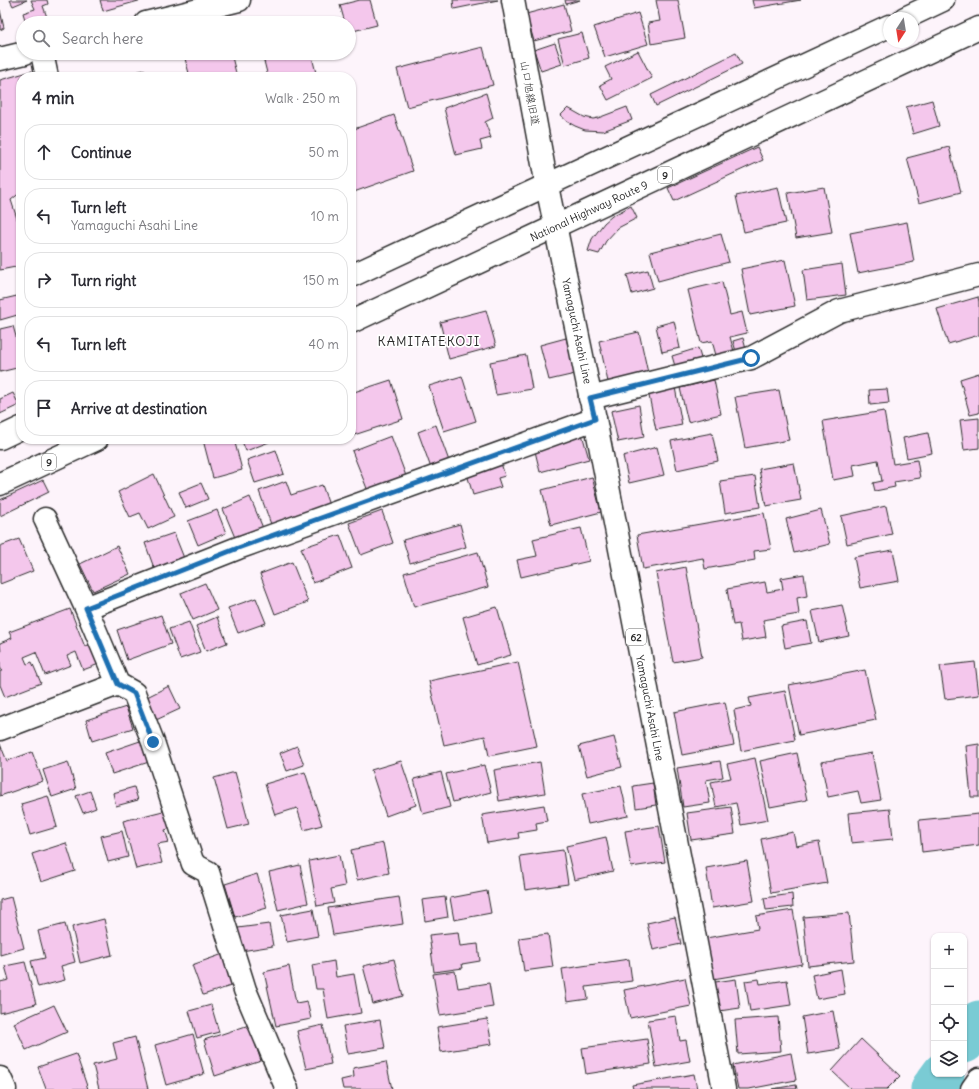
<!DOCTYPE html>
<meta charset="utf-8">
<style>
:root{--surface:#fff;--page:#f7f7f7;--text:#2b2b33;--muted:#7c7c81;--line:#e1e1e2}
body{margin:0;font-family:Delius,"Klee One",sans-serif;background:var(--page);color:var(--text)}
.controls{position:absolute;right:12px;bottom:12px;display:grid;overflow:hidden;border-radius:8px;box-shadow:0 1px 3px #0004}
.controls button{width:36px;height:36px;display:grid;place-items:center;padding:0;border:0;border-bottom:1px solid var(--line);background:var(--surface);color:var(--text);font:20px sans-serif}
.compass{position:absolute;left:883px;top:12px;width:36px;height:36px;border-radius:50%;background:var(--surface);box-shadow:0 1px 3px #0004;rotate:192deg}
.stop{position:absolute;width:12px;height:12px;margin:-9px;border:3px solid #1f6fb2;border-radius:50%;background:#fff}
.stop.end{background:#1f6fb2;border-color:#fff;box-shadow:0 1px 4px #0008}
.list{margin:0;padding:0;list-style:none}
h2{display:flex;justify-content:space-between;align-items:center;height:52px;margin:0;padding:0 16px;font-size:17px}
h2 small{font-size:13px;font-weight:400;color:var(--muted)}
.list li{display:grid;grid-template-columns:26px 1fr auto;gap:12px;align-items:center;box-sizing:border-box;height:56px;margin:0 8px 8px;padding:0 8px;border:1px solid var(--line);border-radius:16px}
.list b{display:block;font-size:15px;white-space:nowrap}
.list p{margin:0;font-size:13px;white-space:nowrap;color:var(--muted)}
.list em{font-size:13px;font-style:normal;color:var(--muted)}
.icon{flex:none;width:22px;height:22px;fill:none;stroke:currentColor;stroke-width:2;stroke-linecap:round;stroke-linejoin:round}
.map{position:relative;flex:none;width:979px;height:1089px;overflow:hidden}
.search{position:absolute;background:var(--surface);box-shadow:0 1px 3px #0004;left:16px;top:16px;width:340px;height:44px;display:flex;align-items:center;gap:10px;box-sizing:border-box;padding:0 14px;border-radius:22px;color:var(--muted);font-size:15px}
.panel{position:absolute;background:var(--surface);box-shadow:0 1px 3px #0004;left:16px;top:72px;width:340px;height:372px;border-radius:16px}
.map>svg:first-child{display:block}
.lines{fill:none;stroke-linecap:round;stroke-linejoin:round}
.river{stroke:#7acbd4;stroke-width:43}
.building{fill:#f4c7ec;stroke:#2b2b2b}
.minor-casing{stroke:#2b2b2b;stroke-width:25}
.tertiary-casing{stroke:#2b2b2b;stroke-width:25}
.primary-casing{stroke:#2b2b2b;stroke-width:25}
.trunk-casing{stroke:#2b2b2b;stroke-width:25}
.minor{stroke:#fff;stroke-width:22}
.tertiary{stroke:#fff;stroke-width:22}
.primary{stroke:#fff;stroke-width:22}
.trunk{stroke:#fff;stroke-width:22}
.route{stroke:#1f6fb2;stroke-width:5}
.labels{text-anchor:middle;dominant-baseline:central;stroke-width:3.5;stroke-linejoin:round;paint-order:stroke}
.shield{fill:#fff;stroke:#6b6b6b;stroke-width:1}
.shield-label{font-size:10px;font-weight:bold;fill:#2b2b2b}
.street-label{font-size:11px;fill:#2b2b2b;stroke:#fff}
.quarter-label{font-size:13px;letter-spacing:1px;fill:#2b2b2b;stroke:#fff}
</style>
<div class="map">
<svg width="979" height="1089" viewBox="0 0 979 1089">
<rect width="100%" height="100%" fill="#fdf4fb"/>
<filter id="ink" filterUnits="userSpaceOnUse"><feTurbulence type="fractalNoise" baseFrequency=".025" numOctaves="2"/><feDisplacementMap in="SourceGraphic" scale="8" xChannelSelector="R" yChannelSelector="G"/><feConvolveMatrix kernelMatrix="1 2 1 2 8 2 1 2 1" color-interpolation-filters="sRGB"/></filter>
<g filter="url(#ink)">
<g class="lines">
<path class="river" d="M 964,1042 L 979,1022
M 932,1089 L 943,1074"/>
</g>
<path class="building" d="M 10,0 L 27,0 L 13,6 Z
M 31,0 L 47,0 L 48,4 L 43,6 L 48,20 L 41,23 L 26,23 L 23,13 L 35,9 Z
M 100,0 L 142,0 L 103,11 Z
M 360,0 L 370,0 L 377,25 L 349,32 L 349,23 L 345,23 L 340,5 Z
M 453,0 L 498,0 L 454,9 Z
M 565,0 L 580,0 L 566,4 Z
M 656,0 L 678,0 L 685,38 L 651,44 L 648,23 L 660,21 Z
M 752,0 L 801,0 L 754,8 Z
M 564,4 L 571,31 L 534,41 L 526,14 Z
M 0,10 L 4,28 L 0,30 Z
M 638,13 L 648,44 L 605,57 L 594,27 Z
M 582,33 L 589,58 L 565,65 L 558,39 Z
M 555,43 L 562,64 L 541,71 L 534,50 Z
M 483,47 L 493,85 L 407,107 L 397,69 Z
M 638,51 L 652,78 L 608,100 L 600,85 L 611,79 L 605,67 Z
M 191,53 L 231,53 L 237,77 L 190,77 L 184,55 Z
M 262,53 L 311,53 L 317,77 L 286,77 L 285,74 L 268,77 Z
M 736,53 L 742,64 L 656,106 L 651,95 Z
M 144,70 L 146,77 L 113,77 Z
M 32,71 L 34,77 L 21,77 L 21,192 L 11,200 L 21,231 L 21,266 L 0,270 L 0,80 Z
M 486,93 L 493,118 L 485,122 L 491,138 L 480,141 L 482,149 L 456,155 L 444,108 Z
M 932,100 L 939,126 L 913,134 L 906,107 Z
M 627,107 L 632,120 L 603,131 L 585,130 L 575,126 L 566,121 L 561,115 L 568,108 L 584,117 L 593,119 L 598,118 Z
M 394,115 L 413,171 L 351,193 L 351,130 Z
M 757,147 L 763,160 L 674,201 L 668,188 Z
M 949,147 L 961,192 L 919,203 L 907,158 Z
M 778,187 L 786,223 L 744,232 L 736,196 Z
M 824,187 L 832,232 L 796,238 L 788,193 Z
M 631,206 L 637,218 L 618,228 L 606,241 L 599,254 L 588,251 L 592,239 L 604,223 L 612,216 Z
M 907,222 L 914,262 L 858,273 L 850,233 Z
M 721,234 L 729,262 L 658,281 L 650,252 Z
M 785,260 L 795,306 L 750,315 L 741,269 Z
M 842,264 L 846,295 L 807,300 L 803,270 Z
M 648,270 L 653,288 L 632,294 L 627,275 Z
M 722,282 L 730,315 L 742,312 L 747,333 L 730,337 L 735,355 L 717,359 L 712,341 L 701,343 L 688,290 Z
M 21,295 L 21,314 L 0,320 L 0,300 Z
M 978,297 L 979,302 L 979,335 L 948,344 L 937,309 Z
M 486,310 L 496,346 L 449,359 L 440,322 Z
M 674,321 L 680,348 L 662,352 L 656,326 Z
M 13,326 L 21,354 L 21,367 L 0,372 L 0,329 Z
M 639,332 L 648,373 L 608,382 L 599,341 Z
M 566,338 L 575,374 L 549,380 L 540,345 Z
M 743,338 L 747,353 L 737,355 L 733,341 Z
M 698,348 L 703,365 L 677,373 L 672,356 Z
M 526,355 L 532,389 L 496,395 L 490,362 Z
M 979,373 L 979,413 L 970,415 L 960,379 Z
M 462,376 L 476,421 L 444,431 L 429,386 Z
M 391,380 L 403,419 L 351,436 L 351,393 Z
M 714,380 L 721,414 L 688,422 L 680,388 Z
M 674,382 L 682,425 L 656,430 L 647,386 Z
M 887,389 L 889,403 L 870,405 L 869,390 Z
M 779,390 L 789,440 L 745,448 L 735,397 Z
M 13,393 L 19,405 L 0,414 L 0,399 Z
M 639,405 L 644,437 L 618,442 L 611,411 Z
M 884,411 L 893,464 L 917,460 L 920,478 L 894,482 L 895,487 L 875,491 L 873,483 L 882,481 L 878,460 L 853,465 L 855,476 L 833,480 L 823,421 Z
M 979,418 L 979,448 L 964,450 L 960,420 Z
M 436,425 L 449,461 L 431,468 L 418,432 Z
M 712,433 L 718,461 L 677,470 L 671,441 Z
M 928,433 L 932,453 L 907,458 L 903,438 Z
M 582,434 L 589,459 L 540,472 L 534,447 Z
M 391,436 L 406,476 L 368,491 L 352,451 Z
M 206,439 L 234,439 L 242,470 L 213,478 L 203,440 Z
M 241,439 L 268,439 L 269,442 L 246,451 Z
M 657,447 L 664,475 L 629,483 L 623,456 Z
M 276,450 L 284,474 L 255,483 L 247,460 Z
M 501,463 L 505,476 L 498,478 L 501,487 L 473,495 L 467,474 Z
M 794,463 L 801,500 L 766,506 L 759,469 Z
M 154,474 L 174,517 L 148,529 L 140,513 L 130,517 L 118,492 Z
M 755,476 L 760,507 L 725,513 L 720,481 Z
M 592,477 L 601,512 L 551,525 L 542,490 Z
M 43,480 L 49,492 L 0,516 L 0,500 Z
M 286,481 L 291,495 L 322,485 L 330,508 L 272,527 L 259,491 Z
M 201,483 L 208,499 L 186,508 L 179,492 Z
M 250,497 L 263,528 L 236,540 L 223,509 Z
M 886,506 L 892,534 L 847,544 L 841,516 Z
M 217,510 L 226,533 L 198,545 L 188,521 Z
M 821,510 L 830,544 L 794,553 L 786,519 Z
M 382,511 L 393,543 L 361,555 L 349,523 Z
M 764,513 L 771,549 L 754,551 L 755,560 L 705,569 L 703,558 L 643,569 L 637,535 Z
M 460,524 L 466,547 L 410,563 L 403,540 Z
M 581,528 L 589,561 L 521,577 L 517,560 L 537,556 L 533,539 Z
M 174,533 L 184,558 L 154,568 L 145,543 Z
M 340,535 L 352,568 L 313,583 L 301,548 Z
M 19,539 L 33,571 L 0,584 L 0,546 Z
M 117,546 L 130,574 L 93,591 L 80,564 Z
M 893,550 L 899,581 L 860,588 L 854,557 Z
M 478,552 L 488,587 L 414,607 L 404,573 Z
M 292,562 L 308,602 L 275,614 L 260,574 Z
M 686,567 L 702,657 L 673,662 L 656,573 Z
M 804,574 L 807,596 L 797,598 L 799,614 L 763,620 L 766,637 L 742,641 L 739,624 L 733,625 L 727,589 L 765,582 L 767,592 L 783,589 L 781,578 Z
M 205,583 L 217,610 L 193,620 L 181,593 Z
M 256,598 L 266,623 L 238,633 L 228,608 Z
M 842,605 L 849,636 L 819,642 L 812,611 Z
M 497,607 L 511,655 L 477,665 L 463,617 Z
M 70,609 L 85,647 L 92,645 L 99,664 L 83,670 L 76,652 L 67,656 L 71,665 L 45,675 L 36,652 L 24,657 L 27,664 L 32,662 L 41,683 L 5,697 L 0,685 L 0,671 L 2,671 L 0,667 L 0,653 L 1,652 L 0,643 L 12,638 L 9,632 Z
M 161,615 L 171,644 L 127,660 L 117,630 Z
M 217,617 L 227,643 L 206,651 L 196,626 Z
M 807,621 L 811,643 L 785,648 L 781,626 Z
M 189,622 L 200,652 L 180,659 L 169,629 Z
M 518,662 L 537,746 L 489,756 L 485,736 L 444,745 L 429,681 Z
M 975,662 L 979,695 L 945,699 L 940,666 Z
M 865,670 L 876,720 L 799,735 L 789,685 Z
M 169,686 L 180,709 L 156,720 L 145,698 Z
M 785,691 L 795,740 L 741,751 L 734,710 L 751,706 L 749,698 Z
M 725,702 L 734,745 L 682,755 L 674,712 Z
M 126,707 L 133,728 L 92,741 L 86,720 Z
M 614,737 L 622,767 L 587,776 L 579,746 Z
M 143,740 L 149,762 L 112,774 L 105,753 Z
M 0,744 L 7,761 L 32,752 L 43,781 L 0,796 Z
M 979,744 L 979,797 L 971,797 L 966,746 Z
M 297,746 L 304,765 L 287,771 L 280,753 Z
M 797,753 L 807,800 L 770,807 L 760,761 Z
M 872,753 L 881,800 L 861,803 L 858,791 L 828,797 L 821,762 Z
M 755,758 L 768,820 L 741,825 L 736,803 L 716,807 L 711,782 L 731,778 L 727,764 Z
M 401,761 L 416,805 L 386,816 L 371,770 Z
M 720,761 L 723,777 L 706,780 L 710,803 L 683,807 L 677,768 Z
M 68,762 L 76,789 L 52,797 L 43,770 Z
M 540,762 L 545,793 L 499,801 L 494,770 Z
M 484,765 L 491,792 L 453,802 L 446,774 Z
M 235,772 L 249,824 L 228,829 L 214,778 Z
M 305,772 L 322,825 L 304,830 L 297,808 L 275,815 L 265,784 Z
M 441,772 L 450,807 L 423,814 L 414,779 Z
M 653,783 L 656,805 L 636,808 L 633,786 Z
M 621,786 L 628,816 L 588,824 L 582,794 Z
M 134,787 L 138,800 L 116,806 L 113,793 Z
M 90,791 L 96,808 L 83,813 L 76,796 Z
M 48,796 L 57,827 L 30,835 L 21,804 Z
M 544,805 L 547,821 L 536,823 L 537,830 L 518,833 L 519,838 L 487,843 L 482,815 Z
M 731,807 L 735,834 L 691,840 L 687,813 Z
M 890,809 L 893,839 L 851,843 L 848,813 Z
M 167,810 L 171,828 L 165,830 L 169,842 L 157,844 L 162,863 L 136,869 L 123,821 Z
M 979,814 L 979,845 L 922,852 L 919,820 Z
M 659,826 L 665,862 L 631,867 L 625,831 Z
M 122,831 L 128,857 L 108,862 L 101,836 Z
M 793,832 L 796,846 L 819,842 L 827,883 L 771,893 L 761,839 Z
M 606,837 L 613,871 L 574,880 L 566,846 Z
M 66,843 L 75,871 L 41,882 L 32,854 Z
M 383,843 L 389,873 L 357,880 L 351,850 Z
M 563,850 L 568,884 L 525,890 L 520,856 Z
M 339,855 L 345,886 L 331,889 L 334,903 L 317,906 L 309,861 Z
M 747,861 L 754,901 L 712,908 L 706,868 Z
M 300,865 L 308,903 L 278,910 L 269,872 Z
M 257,874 L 267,908 L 235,917 L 225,884 Z
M 487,891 L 491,913 L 454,920 L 450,898 Z
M 792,894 L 793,907 L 766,910 L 764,898 Z
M 11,897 L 24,948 L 0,955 L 0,900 Z
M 399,897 L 403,924 L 333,935 L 328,908 Z
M 445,897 L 448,917 L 425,921 L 422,900 Z
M 313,909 L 318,936 L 287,942 L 281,915 Z
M 793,910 L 802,964 L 713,979 L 706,938 L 758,929 L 756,916 Z
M 849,913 L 854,961 L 808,966 L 803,917 Z
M 675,917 L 681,944 L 653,950 L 647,923 Z
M 104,919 L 112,955 L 80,963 L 72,927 Z
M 65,924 L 75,962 L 61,966 L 65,980 L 38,987 L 31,961 L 45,958 L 38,931 Z
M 269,924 L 273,946 L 241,951 L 238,928 Z
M 458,932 L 460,946 L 478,944 L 480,961 L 462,964 L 463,968 L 434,972 L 429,935 Z
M 548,934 L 553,967 L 524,971 L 519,938 Z
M 226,953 L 237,984 L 203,995 L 192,965 Z
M 394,959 L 403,996 L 373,1004 L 363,966 Z
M 629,959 L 632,981 L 586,987 L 588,999 L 567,1002 L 562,969 Z
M 334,961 L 336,977 L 354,974 L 361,1013 L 328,1019 L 323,989 L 316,989 L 312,965 Z
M 25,962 L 36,1004 L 0,1013 L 0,982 L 9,980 L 5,966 Z
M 289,966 L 296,1003 L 307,1001 L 311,1019 L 276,1026 L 264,972 Z
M 841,969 L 845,994 L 817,999 L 812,975 Z
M 455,971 L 458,988 L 489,983 L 493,1007 L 440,1015 L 433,974 Z
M 685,978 L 691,1006 L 630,1018 L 624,990 Z
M 736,979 L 740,1008 L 719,1011 L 715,982 Z
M 759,979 L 760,984 L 787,980 L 791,1005 L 750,1011 L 745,981 Z
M 54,1005 L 67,1032 L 26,1050 L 14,1023 Z
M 211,1005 L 219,1032 L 197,1038 L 189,1011 Z
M 833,1011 L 840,1049 L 808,1054 L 802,1017 Z
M 676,1016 L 680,1041 L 686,1040 L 690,1061 L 656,1067 L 648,1020 Z
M 778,1017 L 781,1051 L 738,1054 L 735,1020 Z
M 487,1019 L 492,1044 L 441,1052 L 437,1027 Z
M 380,1020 L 385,1048 L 348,1054 L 343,1026 Z
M 249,1025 L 261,1061 L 215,1076 L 204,1040 Z
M 323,1025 L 331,1064 L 306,1069 L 297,1031 Z
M 193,1034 L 204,1074 L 166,1085 L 155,1045 Z
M 135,1037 L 148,1089 L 99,1089 L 93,1065 L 117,1059 L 113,1043 Z
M 647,1039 L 651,1064 L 586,1074 L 582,1048 Z
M 861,1039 L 900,1076 L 887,1089 L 851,1089 L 832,1071 Z
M 791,1053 L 796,1080 L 749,1089 L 738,1089 L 733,1065 Z
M 76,1054 L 88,1089 L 46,1089 L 38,1067 Z
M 386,1062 L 392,1089 L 343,1089 L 341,1080 L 354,1077 L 353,1068 Z
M 694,1074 L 697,1089 L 633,1089 L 632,1085 Z
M 796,1085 L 797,1089 L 772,1089 Z"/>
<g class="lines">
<g class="minor-casing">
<path id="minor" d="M 513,0 L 547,186
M 42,53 L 47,77
M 590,398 L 751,358 L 839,311 L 979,275
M 45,519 L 86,608 L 118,684 L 134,693 L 153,742 L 193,864 L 208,872 L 245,990 L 287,1089
M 86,608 L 238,548 L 595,419
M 0,729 L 118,684
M 0,1078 L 5,1089
M 972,1089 L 979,1079"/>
</g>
<g class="tertiary-casing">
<path id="tertiary" d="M 146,23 L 239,0
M 0,59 L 25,53"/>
</g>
<g class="primary-casing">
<path id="primary" d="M 547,186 L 595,419 L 724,1089"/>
</g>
<g class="trunk-casing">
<path id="trunk" d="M 905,18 L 943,0
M 351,276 L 889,26
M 351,322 L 979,28
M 0,438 L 21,428
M 0,484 L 97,439"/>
</g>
<use href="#minor" class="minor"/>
<use href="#tertiary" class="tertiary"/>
<use href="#primary" class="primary"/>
<use href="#trunk" class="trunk"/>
</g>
</g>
<g class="lines" filter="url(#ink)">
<path class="route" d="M 153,742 L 134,693 L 118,684 L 86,608 L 238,548 L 595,419 L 590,398 L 751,358"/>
</g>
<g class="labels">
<g class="shield">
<rect x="658" y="167" width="14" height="16" rx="3"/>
<rect x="42" y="454" width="14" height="16" rx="3"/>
<rect x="626" y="629" width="20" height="16" rx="3"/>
</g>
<g class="shield-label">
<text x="665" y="175">9</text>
<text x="49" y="462">9</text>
<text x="636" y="637">62</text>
</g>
<g class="street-label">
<text transform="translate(530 93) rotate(80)">山口旭線旧道</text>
<text transform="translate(589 211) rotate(-25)">National Highway Route 9</text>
<text transform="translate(577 331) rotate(78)">Yamaguchi Asahi Line</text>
<text transform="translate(650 708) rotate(79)">Yamaguchi Asahi Line</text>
</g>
<g class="quarter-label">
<text x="429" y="341">KAMITATEKOJI</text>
</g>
</g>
</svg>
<div class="controls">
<button>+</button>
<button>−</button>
<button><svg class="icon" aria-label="locate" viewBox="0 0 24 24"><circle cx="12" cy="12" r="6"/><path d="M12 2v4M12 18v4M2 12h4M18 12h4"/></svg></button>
<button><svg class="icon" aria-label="layers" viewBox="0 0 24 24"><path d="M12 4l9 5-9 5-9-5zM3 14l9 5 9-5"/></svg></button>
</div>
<svg class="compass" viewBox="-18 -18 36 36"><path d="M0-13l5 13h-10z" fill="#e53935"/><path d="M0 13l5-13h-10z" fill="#7c7c81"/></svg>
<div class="stop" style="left:751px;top:358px"></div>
<div class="stop end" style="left:153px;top:742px"></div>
<div class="search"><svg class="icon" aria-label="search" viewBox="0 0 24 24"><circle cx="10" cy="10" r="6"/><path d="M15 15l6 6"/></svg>Search here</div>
<section class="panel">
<h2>4 min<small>Walk · 250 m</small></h2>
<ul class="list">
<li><svg class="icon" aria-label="ahead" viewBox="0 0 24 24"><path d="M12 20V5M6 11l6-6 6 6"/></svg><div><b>Continue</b></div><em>50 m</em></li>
<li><svg class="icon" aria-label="left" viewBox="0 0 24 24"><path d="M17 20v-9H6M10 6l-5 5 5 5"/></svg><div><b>Turn left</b><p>Yamaguchi Asahi Line</p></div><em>10 m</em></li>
<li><svg class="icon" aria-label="right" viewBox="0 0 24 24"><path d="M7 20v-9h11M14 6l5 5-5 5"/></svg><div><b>Turn right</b></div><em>150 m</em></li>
<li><svg class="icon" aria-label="left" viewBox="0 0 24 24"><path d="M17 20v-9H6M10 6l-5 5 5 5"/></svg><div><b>Turn left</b></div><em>40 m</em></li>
<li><svg class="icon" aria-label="arrive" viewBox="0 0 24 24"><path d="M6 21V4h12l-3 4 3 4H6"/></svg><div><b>Arrive at destination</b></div></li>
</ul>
</section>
</div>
